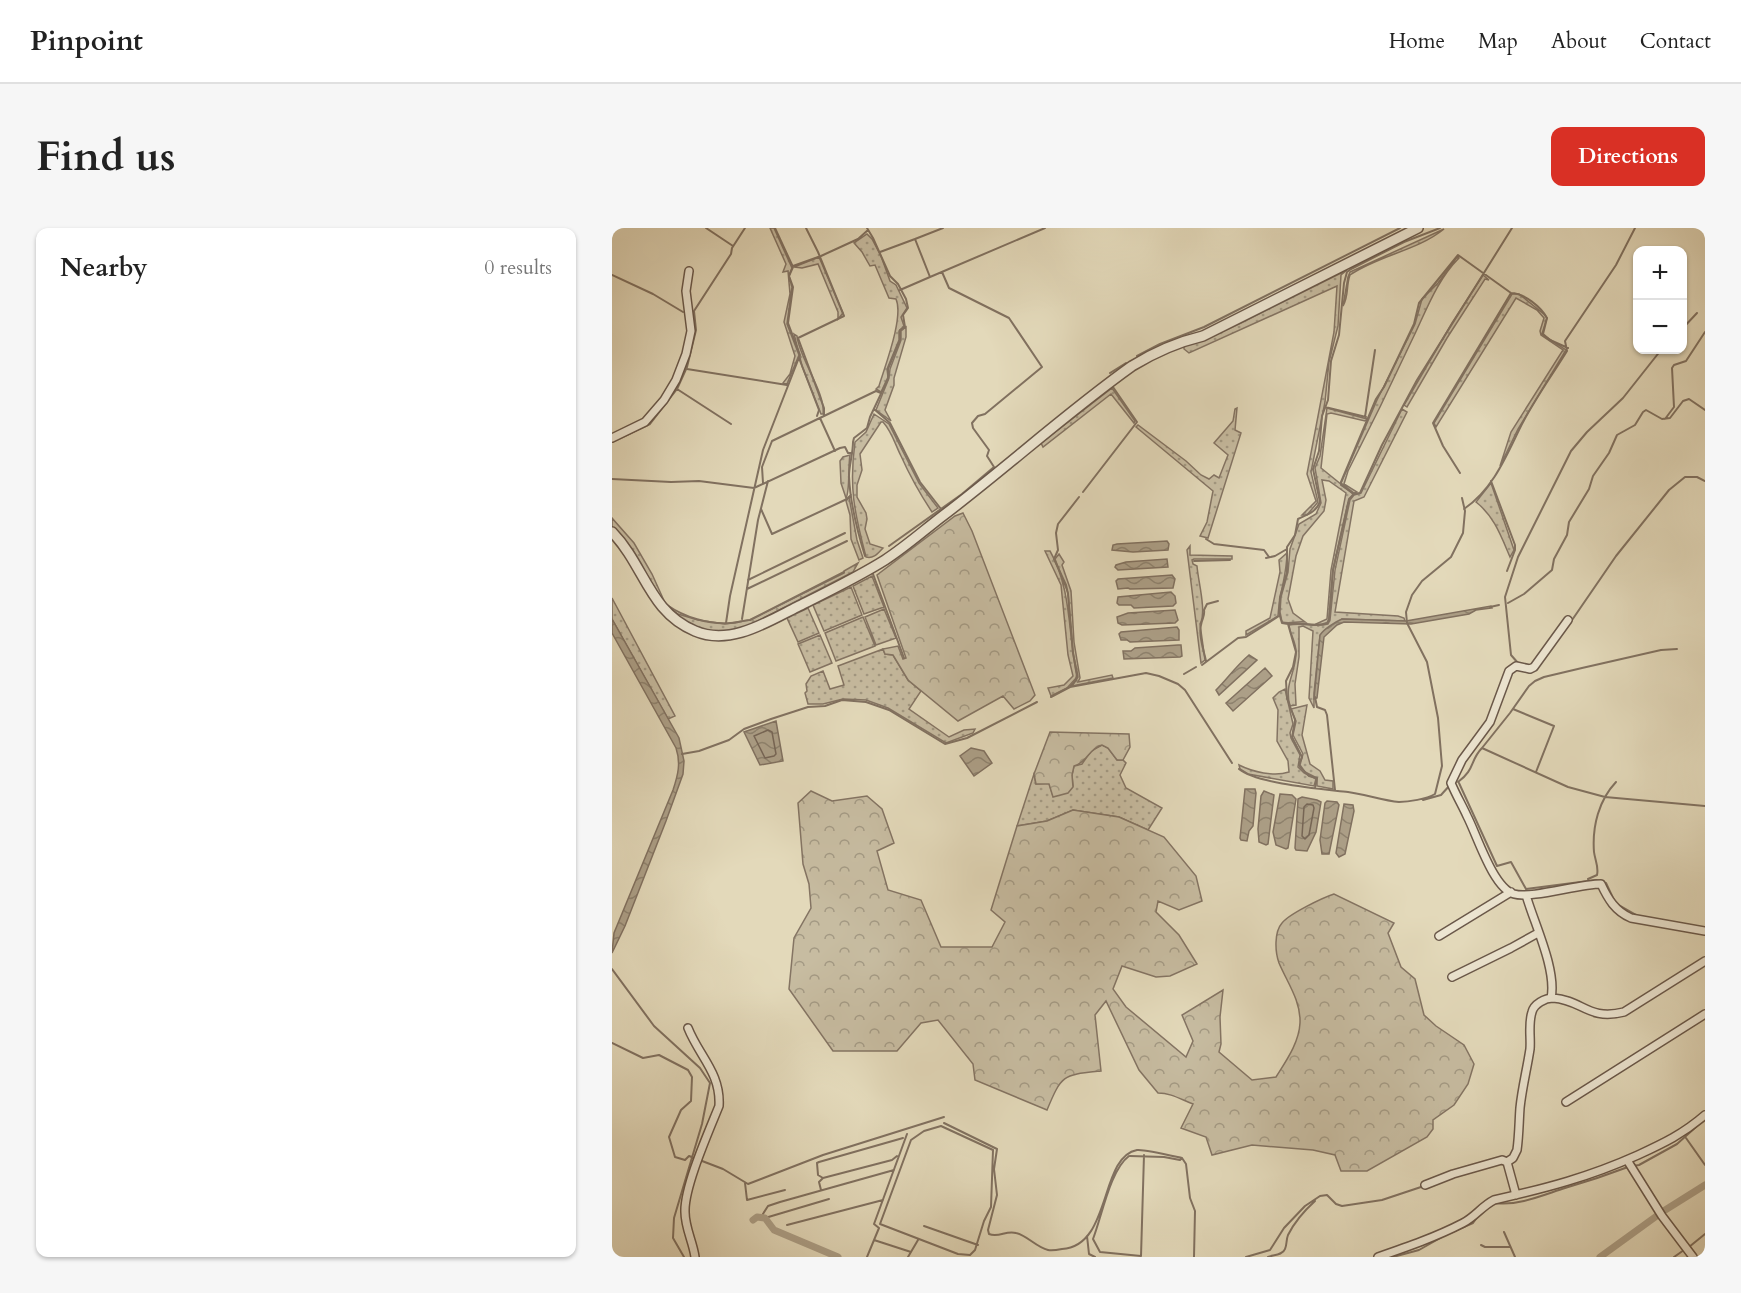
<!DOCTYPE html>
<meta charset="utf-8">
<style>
:root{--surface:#fff;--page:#f6f6f6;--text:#222;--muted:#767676;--line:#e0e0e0;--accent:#d93025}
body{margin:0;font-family:Cardo,serif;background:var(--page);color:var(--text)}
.controls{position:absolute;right:18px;top:18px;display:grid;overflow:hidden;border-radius:12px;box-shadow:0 2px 4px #0004}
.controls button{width:54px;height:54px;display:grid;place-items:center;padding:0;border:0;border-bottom:2px solid var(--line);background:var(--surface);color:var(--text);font:30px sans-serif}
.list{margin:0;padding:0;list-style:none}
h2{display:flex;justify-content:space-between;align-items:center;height:78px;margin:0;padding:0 24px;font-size:26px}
h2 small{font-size:20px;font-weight:400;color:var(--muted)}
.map{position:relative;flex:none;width:1093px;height:1029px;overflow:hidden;border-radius:12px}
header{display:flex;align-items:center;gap:36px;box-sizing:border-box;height:84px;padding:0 30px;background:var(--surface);border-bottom:2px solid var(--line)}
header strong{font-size:28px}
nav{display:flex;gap:33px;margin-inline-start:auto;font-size:21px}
.intro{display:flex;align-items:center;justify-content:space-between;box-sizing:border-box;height:144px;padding:0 36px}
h1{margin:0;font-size:42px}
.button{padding:15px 27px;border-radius:12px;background:var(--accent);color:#fff;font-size:21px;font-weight:700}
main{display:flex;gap:36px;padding:0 36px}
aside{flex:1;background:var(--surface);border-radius:12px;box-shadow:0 2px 4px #0004}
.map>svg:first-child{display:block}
.grass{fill:url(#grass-dots);stroke:#847463;stroke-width:1.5}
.forest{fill:url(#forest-crowns);stroke:#847463;stroke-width:1.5}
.water{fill:url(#water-waves);stroke:#817160;stroke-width:1.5}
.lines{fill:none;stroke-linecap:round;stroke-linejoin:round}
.shore{stroke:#766656;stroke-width:1.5}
.stream{stroke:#817160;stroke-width:2}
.canal{stroke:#ac9f87;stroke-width:7}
.minor-casing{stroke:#6a584a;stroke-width:10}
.tertiary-casing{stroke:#6a584a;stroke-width:12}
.minor{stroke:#ede6d2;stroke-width:7}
.tertiary{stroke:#ede6d2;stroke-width:9}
</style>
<header>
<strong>Pinpoint</strong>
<nav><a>Home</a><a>Map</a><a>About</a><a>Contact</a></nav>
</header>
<div class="intro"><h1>Find us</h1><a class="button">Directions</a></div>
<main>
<aside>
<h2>Nearby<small>0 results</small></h2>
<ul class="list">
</ul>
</aside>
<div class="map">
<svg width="1093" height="1029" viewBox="0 0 1093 1029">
<defs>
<pattern id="grass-dots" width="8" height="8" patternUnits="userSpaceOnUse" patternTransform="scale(1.5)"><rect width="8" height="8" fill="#c7bca1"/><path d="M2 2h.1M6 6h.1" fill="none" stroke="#a39983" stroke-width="1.8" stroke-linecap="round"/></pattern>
<pattern id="forest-crowns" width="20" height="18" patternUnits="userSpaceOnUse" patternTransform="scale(1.5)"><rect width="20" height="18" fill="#c7bca1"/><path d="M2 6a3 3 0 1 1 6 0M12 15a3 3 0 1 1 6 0" fill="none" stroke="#a39983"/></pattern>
<pattern id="water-waves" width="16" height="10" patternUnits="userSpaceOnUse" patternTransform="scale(1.5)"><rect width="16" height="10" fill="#ac9f87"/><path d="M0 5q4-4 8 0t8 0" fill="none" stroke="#8e826e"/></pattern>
</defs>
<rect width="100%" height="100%" fill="#e3d9ba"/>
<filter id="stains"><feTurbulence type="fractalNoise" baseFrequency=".00333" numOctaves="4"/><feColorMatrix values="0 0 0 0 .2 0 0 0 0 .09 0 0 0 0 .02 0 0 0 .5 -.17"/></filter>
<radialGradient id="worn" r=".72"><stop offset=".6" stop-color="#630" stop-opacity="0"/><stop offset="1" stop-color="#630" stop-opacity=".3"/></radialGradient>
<path class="grass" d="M 158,0 L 162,0 L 180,40 L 177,48 L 180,59 L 175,96 L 187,127 L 175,156 L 171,155 L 178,146 L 183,128 L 172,94 L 178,66 L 176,43 L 171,44 L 174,36 Z
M 832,1 C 805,23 767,27 738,47 C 734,58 737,68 731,78 L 736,49 L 738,44 Z
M 255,6 L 260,11 L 269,28 L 278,53 L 284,57 L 295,80 L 289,89 L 292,98 L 287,103 L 287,112 L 275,141 L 276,149 L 269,164 L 264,161 L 267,158 C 273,138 292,89 284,71 L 277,70 L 263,37 L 258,38 L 250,24 L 242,15 Z
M 207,29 L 231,85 L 226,91 L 226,84 L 206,36 L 190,40 L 182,39 Z
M 845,29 L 847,30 C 824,53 813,86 799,114 C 779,157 758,200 736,243 L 732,256 L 745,264 L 742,265 L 729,255 L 765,172 L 803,96 L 810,71 L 826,55 Z
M 735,42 L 729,47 L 726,98 L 717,134 L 713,174 L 699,244 L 706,274 L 695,287 L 690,287 L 704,273 L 695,246 L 722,104 L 725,58 L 577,125 L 572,121 L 572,118 L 597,110 L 629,95 Z
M 871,47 L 877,52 L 873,51 L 835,110 L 795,179 L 792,177 L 840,95 Z
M 900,66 L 907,66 L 933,87 L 935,90 L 930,106 L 954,122 L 906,201 L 888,238 L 899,204 L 951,122 L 929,107 L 928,103 L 932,90 L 925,82 L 904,70 L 824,199 L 822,195 Z
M 294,99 L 294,109 L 282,150 L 282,157 L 273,182 L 279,193 L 264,182 L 277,150 L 278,141 L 289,112 L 289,103 Z
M 182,106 L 185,108 C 187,130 214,165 211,186 L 209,186 L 190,138 Z
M 500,160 L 523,193 L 522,195 L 499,166 L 431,219 L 429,215 Z
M 625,180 L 623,202 L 629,205 L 596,310 L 588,308 L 595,294 L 601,263 L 524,199 L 526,197 L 574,233 L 589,247 L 597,251 L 602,247 L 607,250 L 616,227 L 602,215 L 621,193 L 623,181 Z
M 715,180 L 755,191 L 753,193 L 719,185 L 715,186 L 709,240 L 741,266 L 736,275 L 721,342 L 717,391 L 715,395 L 706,398 L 704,396 L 715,391 L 719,342 L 734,265 L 717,253 L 710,252 L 714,272 L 712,283 L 691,308 L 684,328 L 676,371 L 681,385 L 693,394 C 685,393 678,396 670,394 L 668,384 L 669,369 L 676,344 L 678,321 L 687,296 L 704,286 L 709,275 L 703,240 L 708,228 Z
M 790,181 L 795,184 L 752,269 L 742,273 L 723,384 L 786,388 L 792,390 L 793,393 L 730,391 L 708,408 L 702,465 L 702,480 L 697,470 L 701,403 L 691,398 L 687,399 L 687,429 L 683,456 L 684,477 L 678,478 C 672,456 683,447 684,426 C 685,415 678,407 677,397 C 691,394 703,400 716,396 L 718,392 L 723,342 L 738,272 L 742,267 L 749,265 Z
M 262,186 L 277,196 L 307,255 L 326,280 L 320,284 C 308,266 298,248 289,228 C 283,216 280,204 271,194 L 269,194 L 248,226 L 250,242 L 245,257 L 245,269 L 254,285 L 255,291 L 253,301 L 258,316 L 271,320 C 266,325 262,331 254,329 L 253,325 C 242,283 237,258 243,214 L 254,204 Z
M 238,227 C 236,238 238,264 234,270 L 229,255 L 228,233 L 231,229 Z
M 879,255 L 902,322 L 898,329 C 889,308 882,288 864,274 Z
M 237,269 L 245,312 L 251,330 L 247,332 L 239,311 L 238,287 L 234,273 Z
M 0,290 L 22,315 L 40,346 L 54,377 L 66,386 L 86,392 L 113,396 L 138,392 L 232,345 L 232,343 L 246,335 L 241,344 L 138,397 L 115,405 L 95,403 L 70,393 L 57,383 L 16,316 L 0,299 Z
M 578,318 L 578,327 L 620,328 L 620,331 L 582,331 L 580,332 L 581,336 L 585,338 C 586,353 595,384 588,396 L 593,432 L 589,435 L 575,322 Z
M 433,323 L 438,323 C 460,361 456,407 465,449 L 455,460 L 439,468 L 436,460 L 452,457 L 461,448 L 456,427 L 449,357 Z
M 675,325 C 675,347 667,366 666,388 L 634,407 L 634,403 L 658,390 L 668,344 L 667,332 Z
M 447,326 L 452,334 L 450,337 L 459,363 L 462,414 L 468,450 L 466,454 L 500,447 L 501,450 L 460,458 L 466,449 L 461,425 L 456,365 L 443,331 Z
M 260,348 L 272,379 L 252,386 L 241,358 Z
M 239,359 L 250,387 L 212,403 L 201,377 Z
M 0,370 L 63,488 L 56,491 L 0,391 Z
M 196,380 L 207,405 L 186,414 L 175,390 Z
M 272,381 L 284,410 L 264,417 L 253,389 Z
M 251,389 L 263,418 L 224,433 L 213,405 Z
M 208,407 L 220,435 L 198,444 L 186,416 Z
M 271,421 L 273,426 L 281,427 L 296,452 L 309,463 L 297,481 L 337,509 L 352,502 L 363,501 L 361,505 L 334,515 L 276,480 L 254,472 L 231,471 L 211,476 L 196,476 L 193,465 L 195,463 L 194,456 L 199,448 L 211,443 L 218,461 L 232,457 L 226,438 Z
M 673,461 L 681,496 L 678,505 L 679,510 L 688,527 L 686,539 L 692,545 L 704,551 L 702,558 L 636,546 L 628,541 L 627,537 C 641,544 662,549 677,544 L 676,533 L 665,513 L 666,482 L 661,470 L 667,464 Z
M 695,477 L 690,507 L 698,536 L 708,543 L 713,552 L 721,553 L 721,561 L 705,558 L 705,550 L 693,544 L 688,537 L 691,526 L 681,507 L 684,493 L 679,481 Z
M 490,517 L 496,520 L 505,532 L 511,532 L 514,535 L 508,547 L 514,560 L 550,580 L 536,602 L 507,589 L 461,582 L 435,593 L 405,598 L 422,546 L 424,556 L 437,555 L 441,568 L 461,558 L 460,547 L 462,538 L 470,536 L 479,523 Z"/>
<path class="forest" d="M 351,285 L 360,303 L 423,467 L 418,473 L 402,481 L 391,468 L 346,493 L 296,452 L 281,427 L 273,426 L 271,421 L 286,418 L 291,431 L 294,430 L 265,347 L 343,288 Z
M 438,504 L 517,506 L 518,519 L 511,532 L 505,532 L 496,520 L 490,517 C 477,520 475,535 462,538 L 460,547 L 461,559 L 456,565 L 441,569 L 437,556 L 424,556 L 422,546 Z
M 199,563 L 220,573 L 255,568 L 270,581 L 282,615 L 265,623 L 276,662 L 309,672 L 329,719 L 380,719 L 393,694 L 379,682 L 405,598 L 435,593 L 461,582 L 507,589 L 552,609 L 584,648 L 590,673 L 567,682 L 546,673 L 544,684 L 567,707 L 585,736 L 558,748 L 544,749 L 510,738 L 501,761 L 514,779 L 574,829 L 581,813 L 570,787 L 611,762 L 608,789 L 609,816 L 607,824 L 640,852 L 664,849 C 674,833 687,815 688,795 C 689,773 675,754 667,735 C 663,724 662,704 670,695 C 677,686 710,670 722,666 L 782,695 L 776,705 L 789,739 L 803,751 L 812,787 L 824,798 L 852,817 L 862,836 L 856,856 L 842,877 L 821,892 L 821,901 L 815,909 L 755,943 L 729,943 L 723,927 L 701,922 L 640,917 L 600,927 L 594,909 L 569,900 L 581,876 C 568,871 559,865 546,865 L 527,842 L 494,773 L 483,787 L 489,843 C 451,847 450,846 435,882 L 363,852 L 361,836 L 326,792 L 309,795 L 285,823 L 221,823 L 177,761 L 182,710 L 199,680 L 197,656 L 191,636 L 186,575 Z"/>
<path class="water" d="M 555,313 L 557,316 L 556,322 L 521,324 L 500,322 L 501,317 L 505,316 Z
M 555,331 L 556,339 L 506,342 L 503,339 L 504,337 L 514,334 Z
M 560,347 L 563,351 L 561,360 L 518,361 L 516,360 L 506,361 L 504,353 L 506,351 Z
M 559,364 L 563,368 L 564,375 L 561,378 L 522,380 L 519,377 L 507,377 L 505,375 L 506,369 Z
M 879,378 L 880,380 L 864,382 L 857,386 L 799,396 L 732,394 L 725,397 L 712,409 L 705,470 L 702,471 L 708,407 C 712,401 723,394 730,391 L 794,393 Z
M 563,382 L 566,392 L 563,395 L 510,397 L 506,395 L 505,389 L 516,385 Z
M 0,391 L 67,510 L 72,533 L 71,546 L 54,593 L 13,698 L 0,725 L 2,705 L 61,562 C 66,547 69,535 64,520 L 0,405 Z
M 565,399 L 567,402 L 567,412 L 518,414 L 515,412 L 509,412 L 507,406 L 509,404 Z
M 566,417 L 569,417 L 570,428 L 568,429 L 512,431 L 511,423 L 519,423 L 523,420 Z
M 637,427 L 645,432 L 607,467 L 604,462 C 616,450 624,438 637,427 Z
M 653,440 L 660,448 L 621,483 L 614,475 Z
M 164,493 L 171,533 L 148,537 L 132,504 Z
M 359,520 L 372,523 L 380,535 L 362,548 L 348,528 Z
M 633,561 L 643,561 L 644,565 L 641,598 L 637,603 L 635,613 L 629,612 L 628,610 Z
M 652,563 L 662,567 L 656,616 L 654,617 L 647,614 L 646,601 L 649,568 Z
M 668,566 L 680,567 L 684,571 L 676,620 L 674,621 L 664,617 L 661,604 Z
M 690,569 L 705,572 L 709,574 L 704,604 L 695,623 L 684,622 L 683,620 L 686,571 Z
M 715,573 L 725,574 L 727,577 L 717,626 L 710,626 L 708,612 L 713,575 Z
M 732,576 L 741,577 L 742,583 L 733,626 L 727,629 L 724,625 Z"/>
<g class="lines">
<path class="shore" d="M 156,502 L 160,504 L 164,526 L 162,528 L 153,530 L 142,508 Z
M 695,576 L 701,577 L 702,580 L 697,607 L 693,611 L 690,608 L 692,579 Z"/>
<path class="stream" d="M 94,0 L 121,18
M 194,0 L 206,24 L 232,88 L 186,110 L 212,180 L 212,187
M 303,11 L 331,0
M 268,24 L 303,11 L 318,49 L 433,0
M 181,38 L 209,28 L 246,11 L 256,2
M 0,47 L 41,66 L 71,84
M 288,62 L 318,49
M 899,65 C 912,65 929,79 935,90 L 931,106 L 938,112 L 956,120
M 1070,101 L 1085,85
M 525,128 L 548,116 L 592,99 L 788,0
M 187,130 L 207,182 L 205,188
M 75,141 L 175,157
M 498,145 L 514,135
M 65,161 L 119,196
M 713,179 L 754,189
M 262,181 L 278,195 L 308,254 L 329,281
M 753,189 L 763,122
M 208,190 L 223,223
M 1053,191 L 1062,179 L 1060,140 L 1062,137 L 1074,133 L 1093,104
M 0,214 L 38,196 L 65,161 L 75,139 L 84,102 L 82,83 L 119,26 L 120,20 L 133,0
M 0,251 L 59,254 L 87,253 L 142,260 L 228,220 L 233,219 L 236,225 L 240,225
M 879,253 L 903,317 L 903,322 L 895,343
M 151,255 L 150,239 L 160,213 L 264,163 L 269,165
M 471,264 L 525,194 L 501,159
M 742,266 L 729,257 L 729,254 L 764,171 L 772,159 L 802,96 L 807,75 L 846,27 L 899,65 L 821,195 L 831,218 L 848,245
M 149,281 L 160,306 L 235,271 L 239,267
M 852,281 C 880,262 893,231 907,202 C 920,175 939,149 955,123 L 953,113 L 955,110 L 1004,37 L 1023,0
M 594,311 L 602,316 L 652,322 L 657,329
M 277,318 L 350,266 L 382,239 L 375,228 L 377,222 L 361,200 L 360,195 L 366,188 L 373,186 L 430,139 L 397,90 L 337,60 L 330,44
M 253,328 C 245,302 238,275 237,248 C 237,237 241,226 241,214 L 242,210 L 255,200 L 258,189 L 276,151 L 276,141 L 288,112 L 288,102 L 293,99 L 291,87 L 296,80 L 294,71 L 286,56 L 278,48 L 261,10 L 255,0
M 654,330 L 663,328 L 675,321
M 582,333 L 618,332
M 261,346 L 292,430
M 136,352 L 233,305
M 135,361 L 235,313
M 896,375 L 912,366 L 940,342 L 942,331 L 955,307 L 957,294 L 977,261 L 981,248 L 997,225 L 1005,207 L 1023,197 L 1031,184 L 1034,182 L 1050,191 L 1058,190 L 1071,173 L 1077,171 L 1093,182
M 55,377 C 72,389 97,397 119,395 C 126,395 131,392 138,392 L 232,344
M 878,379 L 887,377
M 130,391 L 146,292 L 156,253
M 114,395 L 118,368 L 151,222 L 188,127 L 176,95 L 181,59 L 177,48 L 181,39 L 163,0
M 958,395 L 1004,328 L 1057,262 L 1073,249 L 1085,249 L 1093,253
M 677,396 C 690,393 703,400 715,395 L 717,392 L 721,342 L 737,271 L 742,266 L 748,265 L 770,217 L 805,152 L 900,0
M 594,433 C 592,423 586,407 589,397 C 590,390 593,389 592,382 L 595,376 L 606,373
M 906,435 L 899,427 L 893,369 L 906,329 L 959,223 L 975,204 L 1011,170 L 1049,122
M 590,437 L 626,410 L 634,409 L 667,388
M 572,446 L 584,439
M 458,459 L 464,452 L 465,446 L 461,425 L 456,366 L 454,357 L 442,331 L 446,322 L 444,305 L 446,296 L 467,269
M 439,469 L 458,459 L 534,445 L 547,448 L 566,456 L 573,462 L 620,535
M 703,469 L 705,479 L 713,482 L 715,487 L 723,562
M 901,481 L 942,498 L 924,544
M 870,520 L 898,485 L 917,458 L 923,453 L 932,449 L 970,440 L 1049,422 L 1065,421
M 70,526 L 87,523 L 117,512 L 132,501 L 159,491 L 196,479 L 213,478 L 230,472 L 254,474 L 277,482 L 333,516 L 355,510 L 425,474
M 627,541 C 645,556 711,561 736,564 C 752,566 772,573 787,574 C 797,574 814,571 823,566 L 830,538 L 826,490 L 815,434 L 795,395 L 794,384 L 800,367 L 810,353 L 839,329 L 851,305 L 853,283 L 850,270
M 846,554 C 863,542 858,532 870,520 L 956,559 L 993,569 L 1093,578
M 847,555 L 885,638 L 899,634 L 914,661 L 984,652 L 994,655 L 1002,672
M 703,560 L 705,550 L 697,548 L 688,539 L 687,536 L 690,529 L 680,509 L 683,492 L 675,470 L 674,453 L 681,439 L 684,424 L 676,396 L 670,395 L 667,385 L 668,369 L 675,344 L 675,319 L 683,307 L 686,291 C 696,286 703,285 708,274 L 701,241 L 707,223 L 710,188 L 716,172 L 719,133 L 727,107 L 732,55 L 735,44 L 739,41 L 792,14 L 828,0
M 811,572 L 829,567 L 838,557
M 976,651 L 985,647 C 987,639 983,632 982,624 C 980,598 987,572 1004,554
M 1005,676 L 1026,688
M 1044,691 L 1082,698
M 0,741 L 42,798 L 88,840 L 98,855 L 90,896 L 62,990 L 61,1010 L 72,1029
M 0,815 L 31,830 L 47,827 L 76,842 L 80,849 L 79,873 L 69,882 L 57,909 L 63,929 L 73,932 L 77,928 L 111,941 L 136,956 L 211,927 L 332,889
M 332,895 L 385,921 L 382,941 L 385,967 L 376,1002 L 377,1006 C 387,1010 394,1002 404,1005 C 416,1008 424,1019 436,1022 C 440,1023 445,1022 450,1021 C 500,1018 487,929 525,922 C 532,921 561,928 570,930 L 574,936 L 578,970 L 583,983 L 582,1029
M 329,898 L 381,922 L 379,979 L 372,993 L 363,1022 L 358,1027 L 346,1026 L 268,996 L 299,912 L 312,903 Z
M 1074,910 L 1093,937
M 517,928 C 498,942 490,988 481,1011 L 488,1024 L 529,1028 L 532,927
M 518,928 L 552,929 L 568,932 L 570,930
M 1021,938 L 1027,937 L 1065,916 L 1093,891
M 211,950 L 280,932 L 285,928
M 133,955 L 135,972 L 173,962
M 209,962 L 207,954 L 211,950 L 206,947 L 205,935 L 207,934 L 291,910
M 884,975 C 906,978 931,967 953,960 C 974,954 995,947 1016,939
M 149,989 L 156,978 L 168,974 L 282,942
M 153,990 L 217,971
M 175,997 L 271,972
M 312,998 L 366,1017
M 892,1004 L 903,1029
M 838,1005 L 861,995 L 866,988
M 475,1008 L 477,1026 L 483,1029
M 262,1012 L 299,1024
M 869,1017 L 873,1019 L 898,1019
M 1077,1019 L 1093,1006
M 255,1029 L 267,1000 L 262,996 L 295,906
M 296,1029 L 306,1012
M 634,1029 L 658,1022 L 672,1000 L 693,978 L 708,968 L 715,967 L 724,976 L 730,978 L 770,972 L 809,959
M 656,1029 C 661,1027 671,1027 673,1021 C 675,1017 674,1012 676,1007 C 683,993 692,983 703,973
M 781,1029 L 807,1022 L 830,1009
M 1062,1029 L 1072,1022"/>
<path class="canal" d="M 1050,984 L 1093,957
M 141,992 L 145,989 L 153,990 L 162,1002 L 226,1029
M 988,1029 L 1046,987"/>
<g class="minor-casing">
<path id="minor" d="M 0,210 L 33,194 L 52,172 L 64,152 L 74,126 L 79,103 L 74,63 L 77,43
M 956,392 L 922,439 L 918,441 L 904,438 L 897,443 L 878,494 L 850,532 L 839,555 C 844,567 850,577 855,588 C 865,607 881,660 902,666 C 919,671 967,656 989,656 C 996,671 1003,683 1019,690 L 1093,703
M 914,667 C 922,695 945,742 939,770
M 827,708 L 899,664
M 840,749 L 899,720 L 926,705
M 76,800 C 87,828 109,845 107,878 C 97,903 72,959 73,984 C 73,1000 81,1014 83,1029
M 954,874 L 1093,786
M 1015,932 L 1050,988 L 1081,1029
M 895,934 L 901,930 L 905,922 C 907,908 907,894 908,880 C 910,860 915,841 918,821 C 919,809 916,796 920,784 C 922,776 933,770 941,770 C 971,772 976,793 1012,784 L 1093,733
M 813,957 L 841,946 L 890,932 L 895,934 L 904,967
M 766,1029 C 795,1019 824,1009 851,995 C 863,989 870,978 882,972 C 935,960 977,949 1026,927 C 1052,915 1071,906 1093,887"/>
</g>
<g class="tertiary-casing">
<path id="tertiary" d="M 0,304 C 33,338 37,384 83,403 C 118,418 155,394 185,379 C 215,364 246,349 273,332 C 293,319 310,304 328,290 C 393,241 454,185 520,138 C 543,124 566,114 591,108 L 806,0"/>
</g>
<use href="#minor" class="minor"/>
<use href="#tertiary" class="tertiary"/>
</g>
<rect width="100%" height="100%" filter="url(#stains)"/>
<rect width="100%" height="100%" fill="url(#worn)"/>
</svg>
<div class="controls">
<button>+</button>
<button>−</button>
</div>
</div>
</main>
